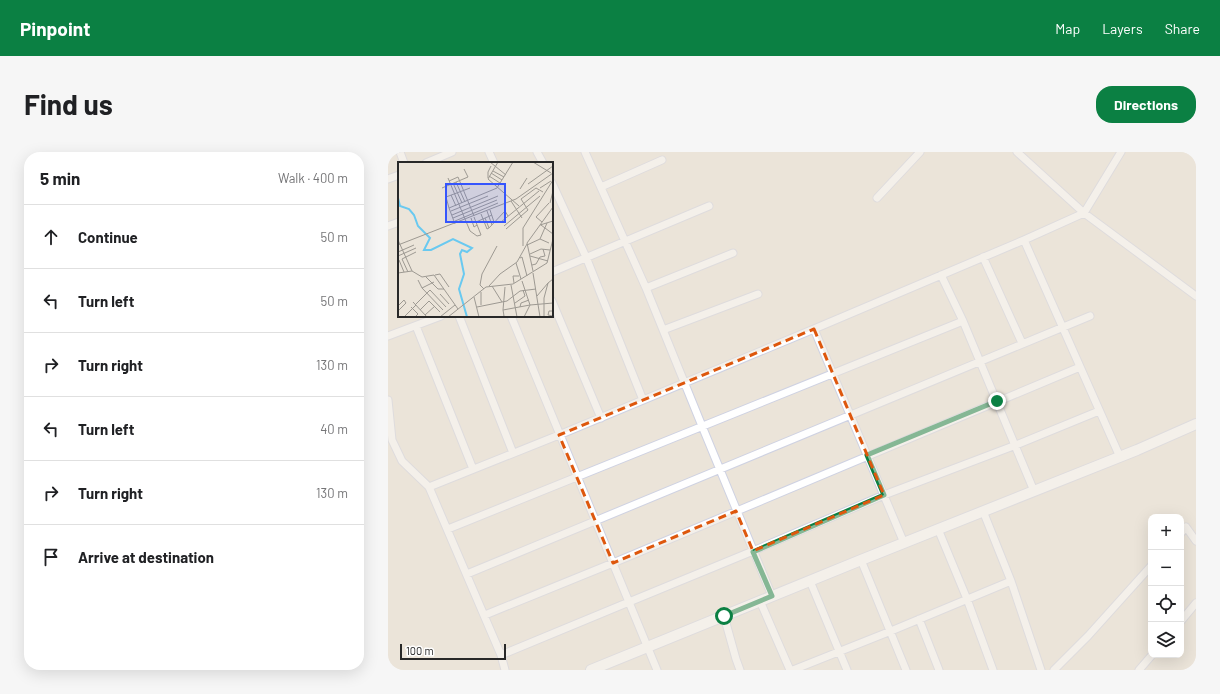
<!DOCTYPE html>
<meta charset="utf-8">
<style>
:root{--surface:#fff;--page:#f6f6f6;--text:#202124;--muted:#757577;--line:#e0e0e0;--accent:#0b8043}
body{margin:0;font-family:Barlow,sans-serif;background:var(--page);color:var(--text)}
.controls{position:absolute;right:12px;bottom:12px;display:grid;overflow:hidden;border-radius:8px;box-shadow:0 4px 16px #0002}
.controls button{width:36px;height:36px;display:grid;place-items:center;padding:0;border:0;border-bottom:1px solid var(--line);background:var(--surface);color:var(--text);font:20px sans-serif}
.scale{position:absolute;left:12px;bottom:10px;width:106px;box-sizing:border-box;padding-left:4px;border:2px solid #282828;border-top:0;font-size:11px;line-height:14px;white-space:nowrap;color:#282828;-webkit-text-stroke:3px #fff;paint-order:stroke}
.stop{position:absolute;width:12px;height:12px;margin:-9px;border:3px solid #0b8043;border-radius:50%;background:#fff}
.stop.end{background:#0b8043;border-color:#fff;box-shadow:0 1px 4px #0008}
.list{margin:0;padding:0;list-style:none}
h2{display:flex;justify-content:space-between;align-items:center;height:52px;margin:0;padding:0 16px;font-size:17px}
h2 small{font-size:13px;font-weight:400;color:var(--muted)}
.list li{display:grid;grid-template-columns:26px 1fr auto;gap:12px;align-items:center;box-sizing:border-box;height:64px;padding:0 16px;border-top:1px solid var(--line)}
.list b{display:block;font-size:15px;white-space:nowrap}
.list em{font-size:13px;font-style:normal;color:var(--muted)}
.icon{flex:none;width:22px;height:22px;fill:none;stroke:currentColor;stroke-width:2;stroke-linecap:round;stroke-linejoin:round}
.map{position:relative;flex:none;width:808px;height:518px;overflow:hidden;border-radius:16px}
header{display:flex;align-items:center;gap:24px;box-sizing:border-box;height:56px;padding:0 20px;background:var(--accent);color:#fff}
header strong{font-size:19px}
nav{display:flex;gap:22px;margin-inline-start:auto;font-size:14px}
.intro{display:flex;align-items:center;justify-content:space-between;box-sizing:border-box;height:96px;padding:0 24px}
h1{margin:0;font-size:28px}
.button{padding:10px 18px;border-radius:16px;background:var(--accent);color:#fff;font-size:14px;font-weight:700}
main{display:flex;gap:24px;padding:0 24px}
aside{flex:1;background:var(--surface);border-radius:16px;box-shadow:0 4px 16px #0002}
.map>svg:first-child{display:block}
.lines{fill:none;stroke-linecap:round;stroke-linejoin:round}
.street-casing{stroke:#cfd2e2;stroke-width:9}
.secondary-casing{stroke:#cfd2e2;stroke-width:12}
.street{stroke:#fff;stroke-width:7}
.secondary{stroke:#fff;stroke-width:10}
.route{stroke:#0b8043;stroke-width:5}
.marked{fill:none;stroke:#de570d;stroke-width:3;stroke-dasharray:8 5;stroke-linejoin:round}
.inset-river{fill:none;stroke:#69c9f0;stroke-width:2}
.inset-road{fill:none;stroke:#9d9992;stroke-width:1}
.view{fill:#3555fd;fill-opacity:0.15;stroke:#3555fd;stroke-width:2}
.inset-edge{fill:none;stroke:#282828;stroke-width:2}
</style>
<header>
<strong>Pinpoint</strong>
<nav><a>Map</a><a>Layers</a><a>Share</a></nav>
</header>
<div class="intro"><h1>Find us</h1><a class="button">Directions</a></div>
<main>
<aside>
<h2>5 min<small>Walk · 400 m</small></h2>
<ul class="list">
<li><svg class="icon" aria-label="ahead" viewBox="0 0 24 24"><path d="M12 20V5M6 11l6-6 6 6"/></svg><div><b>Continue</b></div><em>50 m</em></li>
<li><svg class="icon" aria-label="left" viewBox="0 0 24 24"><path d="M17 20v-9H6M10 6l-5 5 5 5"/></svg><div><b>Turn left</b></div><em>50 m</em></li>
<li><svg class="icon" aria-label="right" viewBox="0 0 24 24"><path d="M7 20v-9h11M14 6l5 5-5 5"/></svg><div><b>Turn right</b></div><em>130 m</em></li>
<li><svg class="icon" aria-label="left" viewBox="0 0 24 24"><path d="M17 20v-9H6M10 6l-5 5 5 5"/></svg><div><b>Turn left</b></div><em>40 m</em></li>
<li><svg class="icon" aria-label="right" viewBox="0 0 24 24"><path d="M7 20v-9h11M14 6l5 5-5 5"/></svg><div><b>Turn right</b></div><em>130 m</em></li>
<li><svg class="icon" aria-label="arrive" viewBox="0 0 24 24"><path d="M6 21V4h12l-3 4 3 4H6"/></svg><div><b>Arrive at destination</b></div></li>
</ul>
</aside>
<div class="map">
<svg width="808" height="518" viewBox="0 0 808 518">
<rect width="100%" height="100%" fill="#ebe4d9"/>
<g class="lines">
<g class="street-casing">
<path id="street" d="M 12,0 L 16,11
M 101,0 L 106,11
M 149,0 L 155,11
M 197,0 L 258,136 L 314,274 L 384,444
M 629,0 L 696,61 L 808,144
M 38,11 L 64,0
M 0,27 L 11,23
M 164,31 L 198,105 L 255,248
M 213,35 L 274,8
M 489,46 L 532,0
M 0,74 L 11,70
M 636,88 L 732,305
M 595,105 L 634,191
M 164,120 L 321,54
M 553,123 L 575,169 L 646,339
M 258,136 L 345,101
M 164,149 L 213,266
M 71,164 L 125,301
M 123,164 L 269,518
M 28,174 L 85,317
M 426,177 L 516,391
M 275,178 L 370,142
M 0,184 L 53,164
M 0,248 L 4,288 L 14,309 L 41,335
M 595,359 L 623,429 L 653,518
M 60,377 L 575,169
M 550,377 L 579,447 L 605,518
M 793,381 L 798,375 L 808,389
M 473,408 L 518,518
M 79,422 L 702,164
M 422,429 L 459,518
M 372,449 L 402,518
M 97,463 L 225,411 L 692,215
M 336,464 L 348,507 L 352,518
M 531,467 L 551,518
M 793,469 L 808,451
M 113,503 L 241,450 L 365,399 L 496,343 L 628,293 L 711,259
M 117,518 L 113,503 L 41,335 L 171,283 L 426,177 L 636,88 L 696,61 L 733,0
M 405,518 L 503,479 L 623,429
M 666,518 L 700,484 L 763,414
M 751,518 L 764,503"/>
</g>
<g class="secondary-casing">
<path id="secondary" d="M 203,518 L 473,408 L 749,298 L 808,272"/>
</g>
<use href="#street" class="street"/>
<use href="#secondary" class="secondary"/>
</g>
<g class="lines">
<path class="route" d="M 336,464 L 384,444 L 365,400 L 496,343 L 479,303 L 609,249"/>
</g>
<path d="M0 0H808V518H0ZM 426,177 L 496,343 L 365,399 L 348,359 L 225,411 L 171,283 Z" fill="#ebe4d9" fill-opacity=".55" fill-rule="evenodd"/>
<path class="marked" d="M 426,177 L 496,343 L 365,399 L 348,359 L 225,411 L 171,283 Z"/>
<g transform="translate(10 10)">
<rect width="155" height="155" fill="#ebe4d9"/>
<path class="inset-river" d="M 0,36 L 2,44 L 11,47 L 16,53 L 20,64 L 32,76 L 26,88 L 33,88 L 55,77 L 74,86 L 69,90 L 64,88 L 62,92 L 66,112 L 61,127 L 69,155"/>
<path class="inset-road" d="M 92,0 L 108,13M 100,0 L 90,17 L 121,44M 135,0 L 153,11M 95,9 L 106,15M 93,11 L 104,18M 91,14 L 102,21M 50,16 L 72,69 L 79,74 L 83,73 L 76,55M 90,16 L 90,10 L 93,4M 51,19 L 60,15 L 76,54M 58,20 L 67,40M 55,21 L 64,41M 130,22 L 155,4M 44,26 L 70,15 L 66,7M 142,26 L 153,19M 122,27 L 129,16M 53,33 L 58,44M 113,39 L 124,56M 152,41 L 155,29M 51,46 L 48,35 L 72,26M 92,48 L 96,60M 53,49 L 90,34M 89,49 L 94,63M 83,52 L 89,67 L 91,66 L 87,56M 54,53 L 100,34M 55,56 L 99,38M 73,56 L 76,65 L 79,63M 57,59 L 100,41M 78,60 L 94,53M 103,60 L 141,29M 144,60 L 138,55 L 151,41M 57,62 L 51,46 L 99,26 L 115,0M 142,63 L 155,59M 143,63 L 155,72M 106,64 L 142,34M 91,66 L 107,49 L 110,54M 108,67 L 130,48 L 123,37 L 138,26 L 145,30M 142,77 L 149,61M 0,78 L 14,109M 0,83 L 118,37 L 155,11M 129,83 L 142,77 L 151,81M 125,84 L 125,66 L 155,18M 0,90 L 16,83M 132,92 L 143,87 L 152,88M 0,94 L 18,86M 132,94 L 150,99M 122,96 L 124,95 L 129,114M 1,98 L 6,110M 118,101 L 123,117M 134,103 L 138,102 L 142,95 L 147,94 L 145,87M 135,109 L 129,81 L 155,45M 10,110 L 4,97 L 18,90M 0,111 L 14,109 L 24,115 L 36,113 L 60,147M 135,111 L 142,155M 37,113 L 42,112 L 51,125M 28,115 L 40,127 L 46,127M 20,118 L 24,126 L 45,148M 124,119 L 132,143 L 155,141M 116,121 L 115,114 L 121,114M 113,123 L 119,155M 91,124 L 102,112 L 119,100 L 129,82M 94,124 L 104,140M 24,126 L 36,120M 86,127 L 82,123 L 84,112 L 99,84M 83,130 L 83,143M 42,132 L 51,142M 139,134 L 150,121M 76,135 L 81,155M 15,140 L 29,155M 117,141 L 127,134 L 125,128M 17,143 L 32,128 L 48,145M 0,144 L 6,138 L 8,141 L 0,149M 13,145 L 20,152 L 17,155M 79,145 L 109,139 L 122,129 L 138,127M 122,145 L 123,141 L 131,138M 22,148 L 31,139 L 42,150M 105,148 L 107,125M 155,149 L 151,149 L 150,153 L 155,154M 27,153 L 37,144M 6,155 L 18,143M 42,155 L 57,143M 50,155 L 88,125 L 115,122 L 149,101 L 155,77M 104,155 L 106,154 L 105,148 L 132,143M 126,155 L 132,143M 146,155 L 146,136 L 150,121 L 155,117"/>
<path class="view" d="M 48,22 L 107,22 L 107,60 L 48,60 Z"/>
<rect width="155" height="155" class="inset-edge"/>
</g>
</svg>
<div class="controls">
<button>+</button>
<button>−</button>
<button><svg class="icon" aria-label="locate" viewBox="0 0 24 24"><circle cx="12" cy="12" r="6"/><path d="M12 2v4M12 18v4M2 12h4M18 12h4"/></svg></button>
<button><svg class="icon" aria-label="layers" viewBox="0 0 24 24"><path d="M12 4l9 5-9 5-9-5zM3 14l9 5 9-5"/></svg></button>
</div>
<div class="scale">100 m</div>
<div class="stop" style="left:336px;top:464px"></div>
<div class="stop end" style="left:609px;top:249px"></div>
</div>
</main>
